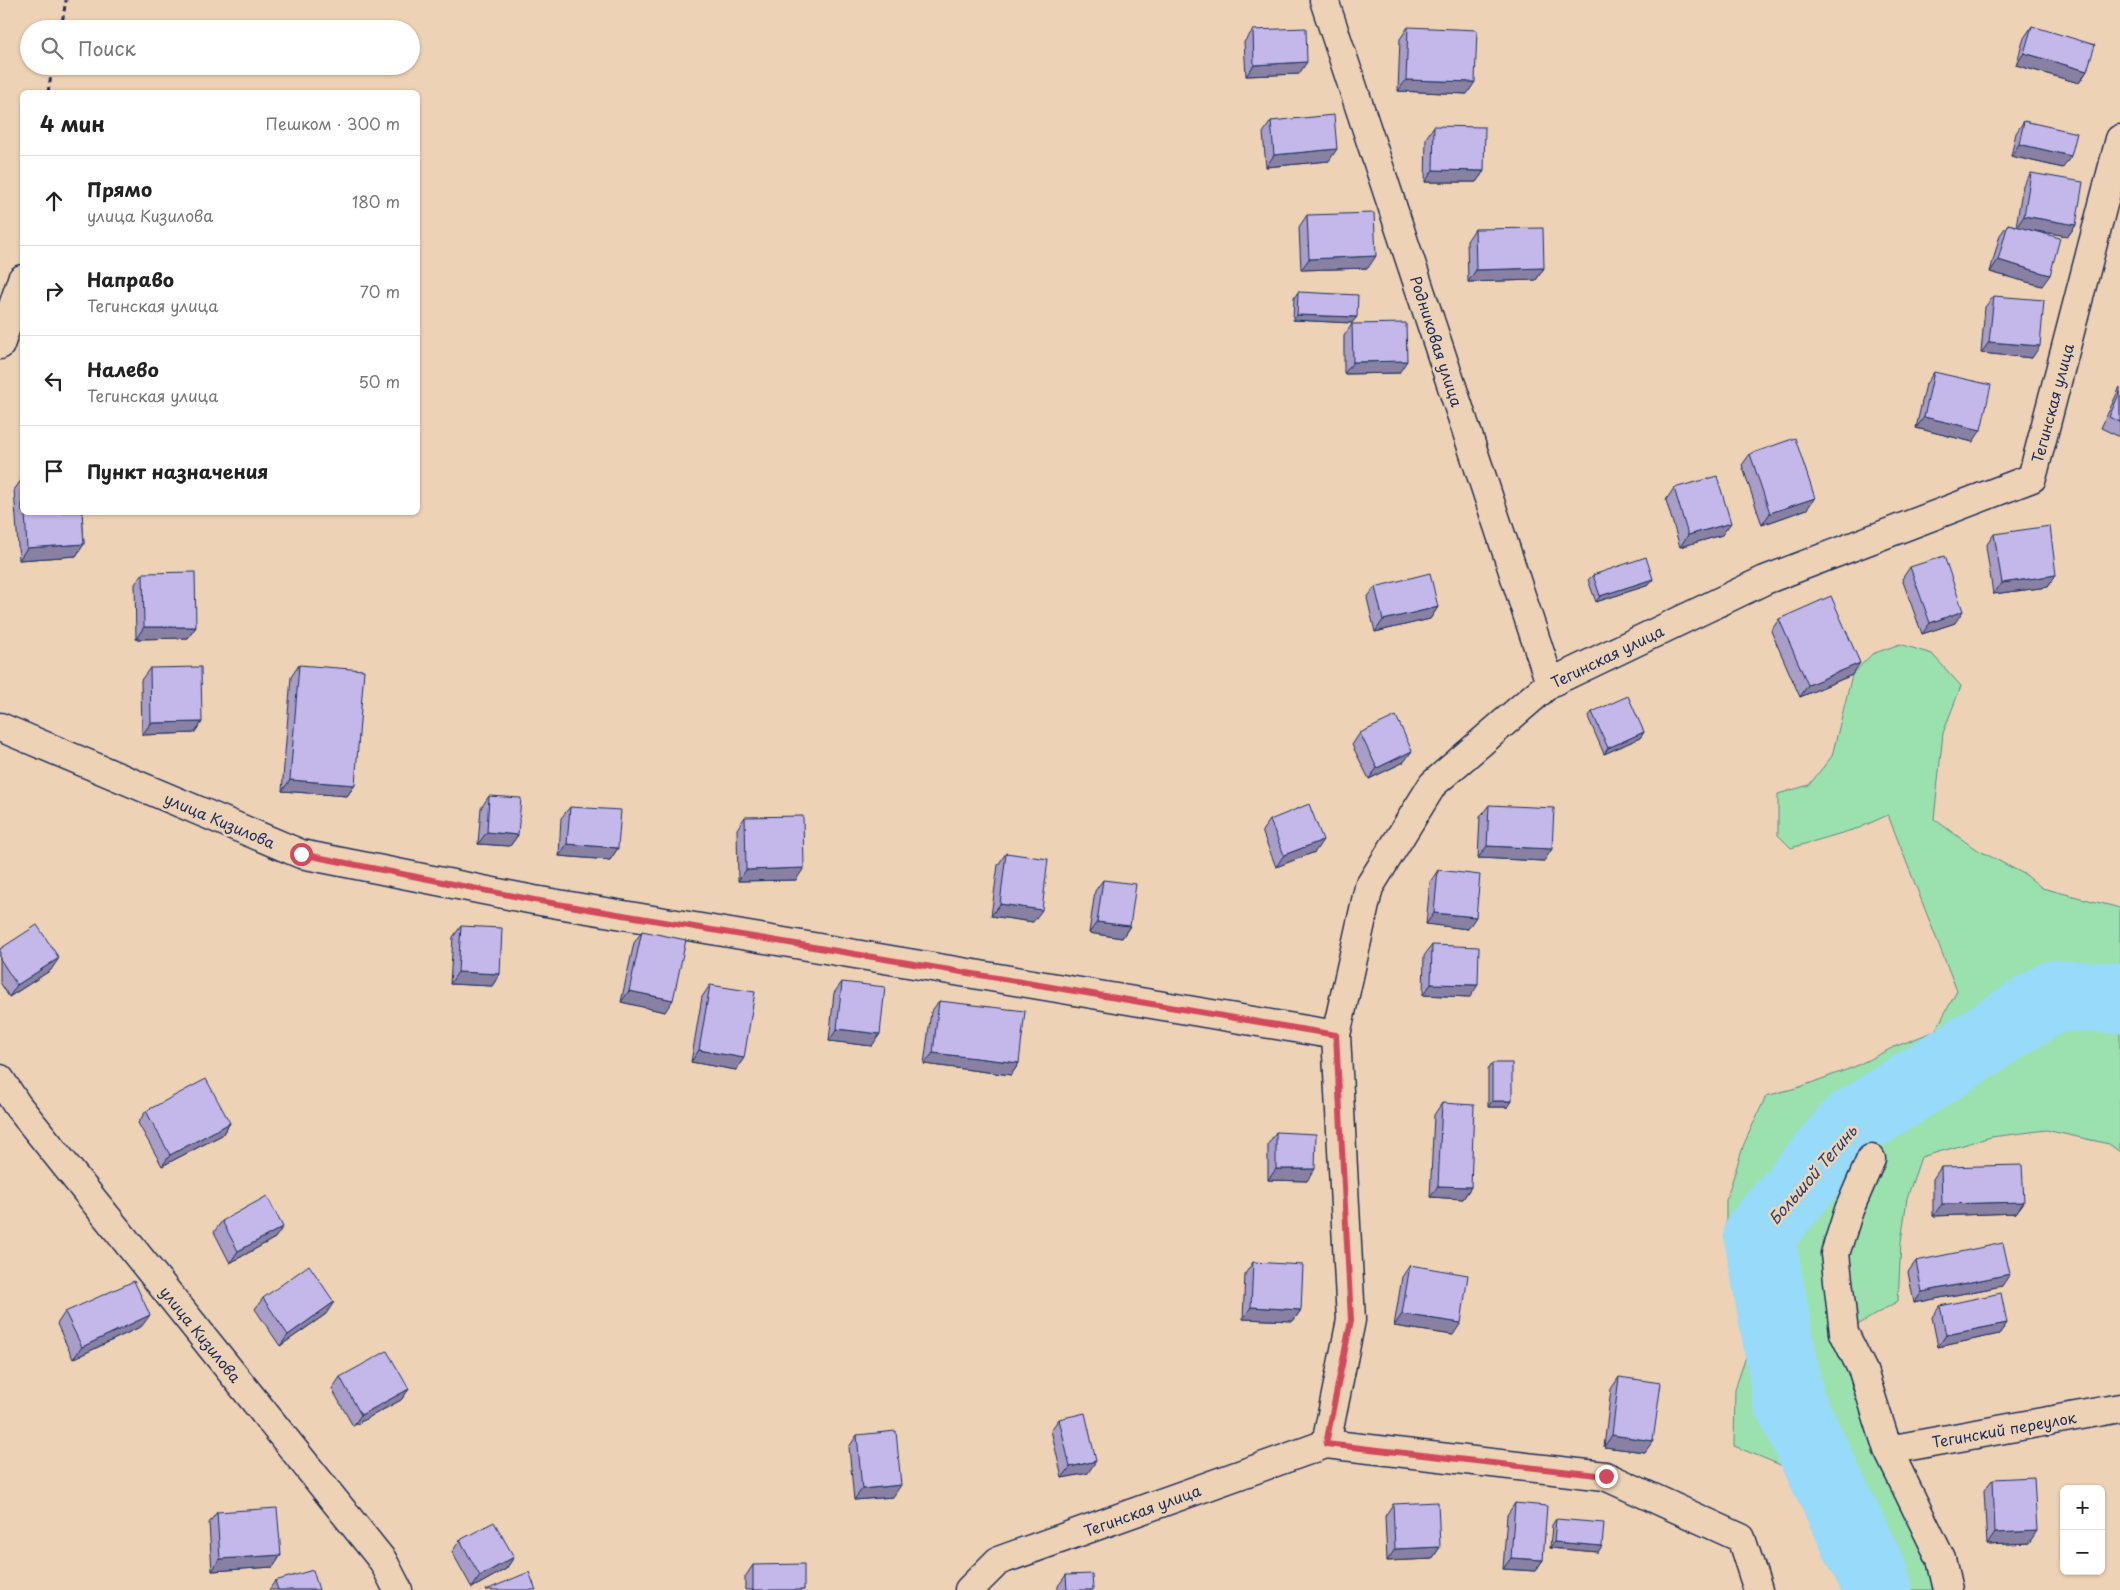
<!DOCTYPE html>
<html lang="ru">
<meta charset="utf-8">
<style>
:root{--surface:#fff;--page:#f2f2f2;--text:#222;--muted:#767676;--line:#e0e0e0}
body{margin:0;font-family:"Playpen Sans",sans-serif;background:var(--page);color:var(--text)}
.controls{position:absolute;right:15px;bottom:15px;display:grid;overflow:hidden;border-radius:8px;box-shadow:0 1px 4px #0004}
.controls button{width:45px;height:45px;display:grid;place-items:center;padding:0;border:0;border-bottom:1px solid var(--line);background:var(--surface);color:var(--text);font:25px sans-serif}
.stop{position:absolute;width:15px;height:15px;margin:-11px;border:4px solid #d1495b;border-radius:50%;background:#fff}
.stop.end{background:#d1495b;border-color:#fff;box-shadow:0 1px 5px #0008}
.list{margin:0;padding:0;list-style:none}
h2{display:flex;justify-content:space-between;align-items:center;height:65px;margin:0;padding:0 20px;font-size:21px}
h2 small{font-size:16px;font-weight:400;color:var(--muted)}
.list li{display:grid;grid-template-columns:32px 1fr auto;gap:15px;align-items:center;box-sizing:border-box;height:90px;padding:0 20px;border-top:1px solid var(--line)}
.list b{display:block;font-size:19px;white-space:nowrap}
.list p{margin:0;font-size:16px;white-space:nowrap;color:var(--muted)}
.list em{font-size:16px;font-style:normal;color:var(--muted)}
.icon{flex:none;width:28px;height:28px;fill:none;stroke:currentColor;stroke-width:2;stroke-linecap:round;stroke-linejoin:round}
.map{position:relative;flex:none;width:2120px;height:1590px;overflow:hidden}
.search{position:absolute;background:var(--surface);box-shadow:0 1px 4px #0004;left:20px;top:20px;width:400px;height:55px;display:flex;align-items:center;gap:12px;box-sizing:border-box;padding:0 18px;border-radius:28px;color:var(--muted);font-size:19px}
.panel{position:absolute;background:var(--surface);box-shadow:0 1px 4px #0004;left:20px;top:90px;width:400px;height:425px;border-radius:8px}
.map>svg:first-child{display:block}
.green{fill:#9be1ad;stroke:#5b8886}
.lines{fill:none;stroke-linecap:round;stroke-linejoin:round}
.river{stroke:#97daf9;stroke-width:71}
.minor-casing{stroke:#1b2f5e;stroke-width:31}
.path{stroke:#1b2f5e;stroke-width:3;stroke-dasharray:5 4;stroke-linecap:butt}
.minor{stroke:#eed2b5;stroke-width:28}
.wall{fill:#a89ec8;stroke:#1b2f5e}
.shaded-wall{fill:#8881a3;stroke:#1b2f5e}
.building{fill:#c3b8e9;stroke:#1b2f5e}
.route{stroke:#d1495b;stroke-width:6}
.labels{text-anchor:middle;dominant-baseline:central;stroke-width:5;stroke-linejoin:round;paint-order:stroke}
.street-label{font-size:15px;fill:#1b2f5e;stroke:#eed2b5}
.water-label{font-size:16px;font-style:italic;fill:#27406e;stroke:#eed2b5}
</style>
<div class="map">
<svg width="2120" height="1590" viewBox="0 0 2120 1590">
<rect width="100%" height="100%" fill="#eed2b5"/>
<filter id="ink" filterUnits="userSpaceOnUse"><feTurbulence type="fractalNoise" baseFrequency=".02" numOctaves="2"/><feDisplacementMap in="SourceGraphic" scale="10" xChannelSelector="R" yChannelSelector="G"/><feConvolveMatrix kernelMatrix="1 2 1 2 8 2 1 2 1" color-interpolation-filters="sRGB"/></filter>
<g filter="url(#ink)">
<path class="green" d="M 1900,644 L 1932,654 L 1961,686 L 1943,733 L 1934,819 L 1974,848 L 2026,875 L 2042,888 L 2120,908 L 2120,1152 L 2109,1144 L 2046,1130 L 1991,1137 L 1921,1157 L 1907,1198 L 1901,1242 L 1898,1301 L 1844,1333 L 1928,1554 L 1933,1590 L 1880,1590 L 1845,1568 L 1822,1512 L 1800,1473 L 1734,1446 L 1735,1389 L 1754,1333 L 1749,1276 L 1726,1226 L 1726,1200 L 1744,1144 L 1766,1096 L 1800,1087 L 1854,1067 L 1894,1047 L 1935,1031 L 1957,991 L 1888,815 L 1859,828 L 1791,848 L 1778,835 L 1778,794 L 1809,785 L 1832,756 L 1852,675 L 1872,654 Z"/>
<g class="lines">
<path class="river" d="M 1877,1590 L 1875,1580 L 1789,1401 L 1759,1234 L 1851,1125 L 2054,996 L 2120,998"/>
<g class="minor-casing">
<path id="minor" d="M 1324,0 L 1550,683
M 0,345 L 22,279
M 0,727 L 301,854 L 534,900 L 1336,1035
M 0,1079 L 17,1105 L 383,1561 L 398,1590
M 1871,1159 L 1849,1210 L 1835,1254 L 1844,1333 L 1863,1371 L 1888,1450 L 1941,1559 L 1948,1590
M 1326,1444 L 1605,1476 L 1741,1538 L 1758,1590
M 1888,1450 L 2120,1408
M 969,1590 L 998,1561 L 1326,1444 L 1351,1320 L 1336,1035 L 1369,887 L 1433,784 L 1550,683 L 1765,580 L 2032,478 L 2120,139"/>
</g>
<path class="path" d="M 61,29 L 66,0
M 48,92 L 53,66"/>
<use href="#minor" class="minor"/>
</g>
<path class="wall" d="M 2032,26 L 2087,71 L 2079,83 L 2016,65 L 2024,38 Z
M 1408,27 L 1467,94 L 1398,91 L 1400,39 Z
M 1253,30 L 1299,74 L 1246,76 L 1244,42 Z
M 1271,121 L 1329,161 L 1266,167 L 1263,133 Z
M 2024,121 L 2063,168 L 2011,156 L 2016,133 Z
M 1434,126 L 1484,171 L 1476,182 L 1425,182 L 1426,138 Z
M 2031,173 L 2076,225 L 2068,236 L 2030,230 L 2042,286 L 1990,272 L 2000,235 L 2008,224 L 2016,226 L 2023,185 Z
M 1307,215 L 1368,268 L 1301,270 L 1299,227 Z
M 1475,229 L 1544,268 L 1536,280 L 1468,282 L 1467,241 Z
M 1298,292 L 1352,323 L 1293,320 L 1294,298 Z
M 1994,296 L 2032,358 L 1981,353 L 1985,307 Z
M 1352,324 L 1399,373 L 1344,374 L 1344,336 Z
M 1934,372 L 1973,442 L 1916,428 L 1926,384 Z
M 2120,387 L 2120,437 L 2101,428 Z
M 1750,454 L 1807,509 L 1762,525 L 1742,465 Z
M 22,479 L 22,512 L 82,512 L 84,544 L 76,556 L 19,560 L 14,490 Z
M 1674,488 L 1722,535 L 1680,547 L 1666,500 Z
M 1994,534 L 2056,575 L 2048,587 L 1993,594 L 1986,546 Z
M 1910,567 L 1955,623 L 1922,634 L 1902,579 Z
M 143,573 L 196,627 L 188,638 L 136,639 L 135,584 Z
M 1593,575 L 1653,579 L 1649,585 L 1596,602 L 1588,580 Z
M 1375,587 L 1438,607 L 1430,619 L 1375,632 L 1367,598 Z
M 1779,619 L 1852,675 L 1800,697 L 1771,631 Z
M 299,665 L 355,785 L 347,796 L 282,791 L 291,677 Z
M 150,668 L 202,722 L 194,733 L 142,735 L 141,680 Z
M 1592,712 L 1644,732 L 1640,738 L 1604,754 L 1588,717 Z
M 1360,733 L 1404,762 L 1369,779 L 1352,745 Z
M 489,796 L 518,835 L 510,846 L 478,844 L 481,808 Z
M 1489,805 L 1544,861 L 1478,858 L 1480,817 Z
M 570,807 L 618,848 L 610,860 L 559,856 L 561,818 Z
M 745,817 L 796,880 L 738,881 L 737,829 Z
M 1270,820 L 1315,852 L 1276,867 L 1262,831 Z
M 1006,853 L 1033,922 L 991,916 L 998,865 Z
M 1438,870 L 1468,929 L 1426,924 L 1430,882 Z
M 1103,880 L 1130,926 L 1122,938 L 1089,933 L 1095,891 Z
M 461,926 L 500,974 L 492,986 L 450,984 L 453,937 Z
M 642,931 L 665,1012 L 621,1002 L 634,943 Z
M 1432,945 L 1470,997 L 1423,995 L 1424,956 Z
M 0,949 L 51,970 L 9,997 L 0,982 Z
M 842,982 L 872,1046 L 829,1041 L 834,993 Z
M 710,985 L 736,1070 L 691,1062 L 702,997 Z
M 939,1001 L 1019,1063 L 1011,1075 L 924,1064 L 931,1012 Z
M 1492,1063 L 1512,1101 L 1508,1107 L 1488,1107 L 1488,1069 Z
M 1442,1103 L 1471,1187 L 1463,1199 L 1430,1197 L 1434,1115 Z
M 146,1111 L 230,1123 L 222,1135 L 162,1166 L 138,1123 Z
M 1276,1132 L 1307,1181 L 1268,1180 L 1268,1144 Z
M 1941,1167 L 2024,1202 L 2016,1213 L 1933,1216 L 1933,1179 Z
M 222,1221 L 275,1238 L 230,1263 L 214,1232 Z
M 1916,1261 L 2002,1286 L 1914,1303 L 1908,1272 Z
M 1253,1262 L 1301,1310 L 1293,1321 L 1243,1319 L 1245,1274 Z
M 1410,1265 L 1453,1335 L 1394,1326 L 1402,1277 Z
M 263,1298 L 326,1314 L 280,1346 L 255,1309 Z
M 1940,1306 L 2007,1323 L 1999,1334 L 1938,1347 L 1932,1317 Z
M 65,1312 L 142,1326 L 73,1359 L 57,1324 Z
M 340,1377 L 409,1389 L 401,1400 L 353,1426 L 332,1389 Z
M 1619,1377 L 1645,1452 L 1604,1447 L 1611,1389 Z
M 1059,1419 L 1088,1473 L 1062,1478 L 1051,1430 Z
M 857,1435 L 893,1497 L 854,1500 L 849,1447 Z
M 1993,1479 L 2029,1543 L 1987,1545 L 1984,1490 Z
M 1515,1503 L 1543,1560 L 1535,1571 L 1503,1569 L 1507,1515 Z
M 1393,1504 L 1440,1547 L 1432,1559 L 1387,1561 L 1385,1516 Z
M 217,1512 L 281,1555 L 273,1567 L 212,1571 L 209,1523 Z
M 1556,1519 L 1598,1552 L 1550,1548 L 1552,1525 Z
M 460,1540 L 514,1557 L 506,1569 L 472,1588 L 452,1552 Z
M 753,1565 L 804,1590 L 745,1590 L 745,1577 Z
M 1066,1575 L 1093,1590 L 1058,1590 L 1058,1586 Z
M 275,1581 L 319,1590 L 269,1590 Z"/>
<path class="shaded-wall" d="M 2024,53 L 2087,71 L 2079,83 L 2016,65 Z
M 1307,62 L 1299,74 L 1246,76 L 1254,65 Z
M 1406,80 L 1475,82 L 1467,94 L 1398,91 Z
M 2019,144 L 2071,156 L 2063,168 L 2011,156 Z
M 1337,149 L 1329,161 L 1266,167 L 1274,155 Z
M 1433,170 L 1484,171 L 1476,182 L 1425,182 Z
M 2024,216 L 2076,225 L 2068,236 L 2016,228 Z
M 1376,256 L 1368,268 L 1301,270 L 1309,259 Z
M 1998,260 L 2050,275 L 2042,286 L 1990,272 Z
M 1544,268 L 1536,280 L 1468,282 L 1476,270 Z
M 1297,315 L 1357,317 L 1352,323 L 1293,320 Z
M 1989,342 L 2040,346 L 2032,358 L 1981,353 Z
M 1407,361 L 1399,373 L 1344,374 L 1353,362 Z
M 1924,417 L 1981,430 L 1973,442 L 1916,428 Z
M 1815,498 L 1807,509 L 1762,525 L 1770,513 Z
M 1731,523 L 1722,535 L 1680,547 L 1688,535 Z
M 84,544 L 76,556 L 19,560 L 27,548 Z
M 2056,575 L 2048,587 L 1993,594 L 2002,583 Z
M 1653,579 L 1649,585 L 1596,602 L 1600,596 Z
M 1438,607 L 1430,619 L 1375,632 L 1383,620 Z
M 1963,611 L 1955,623 L 1922,634 L 1930,623 Z
M 144,627 L 196,627 L 188,638 L 136,639 Z
M 1860,663 L 1852,675 L 1800,697 L 1808,685 Z
M 202,722 L 194,733 L 142,735 L 151,723 Z
M 1644,732 L 1640,738 L 1604,754 L 1608,748 Z
M 1412,751 L 1404,762 L 1369,779 L 1377,768 Z
M 290,780 L 355,785 L 347,796 L 282,791 Z
M 487,832 L 518,835 L 510,846 L 478,844 Z
M 1323,840 L 1315,852 L 1276,867 L 1284,855 Z
M 567,844 L 618,848 L 610,860 L 559,856 Z
M 1487,846 L 1552,849 L 1544,861 L 1478,858 Z
M 804,868 L 796,880 L 738,881 L 746,870 Z
M 1000,904 L 1042,910 L 1033,922 L 991,916 Z
M 1434,913 L 1476,917 L 1468,929 L 1426,924 Z
M 1097,922 L 1130,926 L 1122,938 L 1089,933 Z
M 59,958 L 51,970 L 9,997 L 17,985 Z
M 458,972 L 500,974 L 492,986 L 450,984 Z
M 1431,984 L 1478,985 L 1470,997 L 1423,995 Z
M 629,991 L 673,1000 L 665,1012 L 621,1002 Z
M 837,1029 L 880,1034 L 872,1046 L 829,1041 Z
M 699,1050 L 744,1058 L 736,1070 L 691,1062 Z
M 933,1053 L 1019,1063 L 1011,1075 L 924,1064 Z
M 1492,1101 L 1512,1101 L 1508,1107 L 1488,1107 Z
M 230,1123 L 222,1135 L 162,1166 L 170,1155 Z
M 1276,1169 L 1315,1169 L 1307,1181 L 1268,1180 Z
M 1438,1186 L 1471,1187 L 1463,1199 L 1430,1197 Z
M 2024,1202 L 2016,1213 L 1933,1216 L 1942,1204 Z
M 283,1227 L 275,1238 L 230,1263 L 238,1251 Z
M 2010,1274 L 2002,1286 L 1914,1303 L 1922,1292 Z
M 334,1302 L 326,1314 L 280,1346 L 288,1335 Z
M 1251,1307 L 1301,1310 L 1293,1321 L 1243,1319 Z
M 1402,1314 L 1461,1323 L 1453,1335 L 1394,1326 Z
M 150,1315 L 142,1326 L 73,1359 L 82,1347 Z
M 2007,1323 L 1999,1334 L 1938,1347 L 1946,1335 Z
M 409,1389 L 401,1400 L 353,1426 L 361,1415 Z
M 1612,1435 L 1653,1441 L 1645,1452 L 1604,1447 Z
M 1096,1461 L 1088,1473 L 1062,1478 L 1070,1467 Z
M 901,1485 L 893,1497 L 854,1500 L 862,1489 Z
M 2037,1531 L 2029,1543 L 1987,1545 L 1995,1533 Z
M 1554,1542 L 1602,1546 L 1598,1552 L 1550,1548 Z
M 1440,1547 L 1432,1559 L 1387,1561 L 1395,1549 Z
M 281,1555 L 273,1567 L 212,1571 L 220,1559 Z
M 514,1557 L 506,1569 L 472,1588 L 480,1576 Z
M 1511,1558 L 1543,1560 L 1535,1571 L 1503,1569 Z"/>
<path class="building" d="M 2032,26 L 2095,45 L 2087,71 L 2024,53 Z
M 1408,27 L 1477,30 L 1475,82 L 1406,80 Z
M 1306,28 L 1307,62 L 1254,65 L 1253,30 Z
M 1334,115 L 1337,149 L 1274,155 L 1271,121 Z
M 2024,121 L 2077,133 L 2071,156 L 2019,144 Z
M 1434,126 L 1485,127 L 1484,171 L 1433,170 Z
M 2031,173 L 2083,182 L 2076,225 L 2024,216 Z
M 1374,213 L 1376,256 L 1309,259 L 1307,215 Z
M 2008,224 L 2060,238 L 2050,275 L 1998,260 Z
M 1543,228 L 1544,268 L 1476,270 L 1475,229 Z
M 1298,292 L 1358,295 L 1357,317 L 1297,315 Z
M 1994,296 L 2044,300 L 2040,346 L 1989,342 Z
M 1406,323 L 1407,361 L 1353,362 L 1352,324 Z
M 1934,372 L 1991,385 L 1981,430 L 1924,417 Z
M 2120,392 L 2120,422 L 2109,417 Z
M 1795,438 L 1815,498 L 1770,513 L 1750,454 Z
M 1717,476 L 1731,523 L 1688,535 L 1674,488 Z
M 25,512 L 82,512 L 84,544 L 27,548 Z
M 2050,526 L 2056,575 L 2002,583 L 1994,534 Z
M 1944,556 L 1963,611 L 1930,623 L 1910,567 Z
M 1646,557 L 1653,579 L 1600,596 L 1593,575 Z
M 195,572 L 196,627 L 144,627 L 143,573 Z
M 1430,573 L 1438,607 L 1383,620 L 1375,587 Z
M 1831,596 L 1860,663 L 1808,685 L 1779,619 Z
M 299,665 L 364,670 L 355,785 L 290,780 Z
M 201,667 L 202,722 L 151,723 L 150,668 Z
M 1628,696 L 1644,732 L 1608,748 L 1592,712 Z
M 1396,716 L 1412,751 L 1377,768 L 1360,733 Z
M 489,796 L 521,798 L 518,835 L 487,832 Z
M 1309,804 L 1323,840 L 1284,855 L 1270,820 Z
M 1489,805 L 1554,808 L 1552,849 L 1487,846 Z
M 570,807 L 621,810 L 618,848 L 567,844 Z
M 803,816 L 804,868 L 746,870 L 745,817 Z
M 1006,853 L 1048,859 L 1042,910 L 1000,904 Z
M 1438,870 L 1480,875 L 1476,917 L 1434,913 Z
M 1103,880 L 1136,884 L 1130,926 L 1097,922 Z
M 37,925 L 59,958 L 17,985 L 0,959 L 0,949 Z
M 461,926 L 502,928 L 500,974 L 458,972 Z
M 642,931 L 686,940 L 673,1000 L 629,991 Z
M 1432,945 L 1479,947 L 1478,985 L 1431,984 Z
M 842,982 L 885,987 L 880,1034 L 837,1029 Z
M 710,985 L 755,992 L 744,1058 L 699,1050 Z
M 939,1001 L 1025,1011 L 1019,1063 L 933,1053 Z
M 1492,1063 L 1512,1063 L 1512,1101 L 1492,1101 Z
M 206,1079 L 230,1123 L 170,1155 L 146,1111 Z
M 1442,1103 L 1474,1105 L 1471,1187 L 1438,1186 Z
M 1276,1132 L 1316,1134 L 1315,1169 L 1276,1169 Z
M 2022,1165 L 2024,1202 L 1942,1204 L 1941,1167 Z
M 267,1196 L 283,1227 L 238,1251 L 222,1221 Z
M 2003,1243 L 2010,1274 L 1922,1292 L 1916,1261 Z
M 1253,1262 L 1303,1265 L 1301,1310 L 1251,1307 Z
M 309,1265 L 334,1302 L 288,1335 L 263,1298 Z
M 1410,1265 L 1468,1275 L 1461,1323 L 1402,1314 Z
M 134,1281 L 150,1315 L 82,1347 L 65,1312 Z
M 2001,1293 L 2007,1323 L 1946,1335 L 1940,1306 Z
M 387,1351 L 409,1389 L 361,1415 L 340,1377 Z
M 1619,1377 L 1661,1383 L 1653,1441 L 1612,1435 Z
M 1085,1413 L 1096,1461 L 1070,1467 L 1059,1419 Z
M 896,1431 L 901,1485 L 862,1489 L 857,1435 Z
M 2034,1477 L 2037,1531 L 1995,1533 L 1993,1479 Z
M 1438,1502 L 1440,1547 L 1395,1549 L 1393,1504 Z
M 1515,1503 L 1547,1506 L 1543,1560 L 1511,1558 Z
M 277,1508 L 281,1555 L 220,1559 L 217,1512 Z
M 1556,1519 L 1604,1523 L 1602,1546 L 1554,1542 Z
M 494,1522 L 514,1557 L 480,1576 L 460,1540 Z
M 804,1564 L 804,1590 L 753,1590 L 753,1565 Z
M 313,1570 L 319,1590 L 278,1590 L 275,1581 Z
M 529,1572 L 536,1590 L 486,1590 Z
M 1092,1574 L 1093,1590 L 1067,1590 L 1066,1575 Z"/>
</g>
<g class="lines" filter="url(#ink)">
<path class="route" d="M 301,854 L 534,900 L 1336,1035 L 1351,1320 L 1326,1444 L 1606,1476"/>
</g>
<g class="labels">
<g class="street-label">
<text transform="translate(1437 341) rotate(72)">Родниковая улица</text>
<text transform="translate(2052 403) rotate(-75)">Тегинская улица</text>
<text transform="translate(1607 656) rotate(-26)">Тегинская улица</text>
<text transform="translate(220 820) rotate(23)">улица Кизилова</text>
<text transform="translate(201 1334) rotate(51)">улица Кизилова</text>
<text transform="translate(2004 1429) rotate(-10)">Тегинский переулок</text>
<text transform="translate(1142 1510) rotate(-20)">Тегинская улица</text>
</g>
<g class="water-label">
<text transform="translate(1812 1174) rotate(-49)">Большой Тегинь</text>
</g>
</g>
</svg>
<div class="controls">
<button>+</button>
<button>−</button>
</div>
<div class="stop" style="left:301px;top:854px"></div>
<div class="stop end" style="left:1606px;top:1476px"></div>
<div class="search"><svg class="icon" aria-label="search" viewBox="0 0 24 24"><circle cx="10" cy="10" r="6"/><path d="M15 15l6 6"/></svg>Поиск</div>
<section class="panel">
<h2>4 мин<small>Пешком · 300 m</small></h2>
<ul class="list">
<li><svg class="icon" aria-label="ahead" viewBox="0 0 24 24"><path d="M12 20V5M6 11l6-6 6 6"/></svg><div><b>Прямо</b><p>улица Кизилова</p></div><em>180 m</em></li>
<li><svg class="icon" aria-label="right" viewBox="0 0 24 24"><path d="M7 20v-9h11M14 6l5 5-5 5"/></svg><div><b>Направо</b><p>Тегинская улица</p></div><em>70 m</em></li>
<li><svg class="icon" aria-label="left" viewBox="0 0 24 24"><path d="M17 20v-9H6M10 6l-5 5 5 5"/></svg><div><b>Налево</b><p>Тегинская улица</p></div><em>50 m</em></li>
<li><svg class="icon" aria-label="arrive" viewBox="0 0 24 24"><path d="M6 21V4h12l-3 4 3 4H6"/></svg><div><b>Пункт назначения</b></div></li>
</ul>
</section>
</div>
